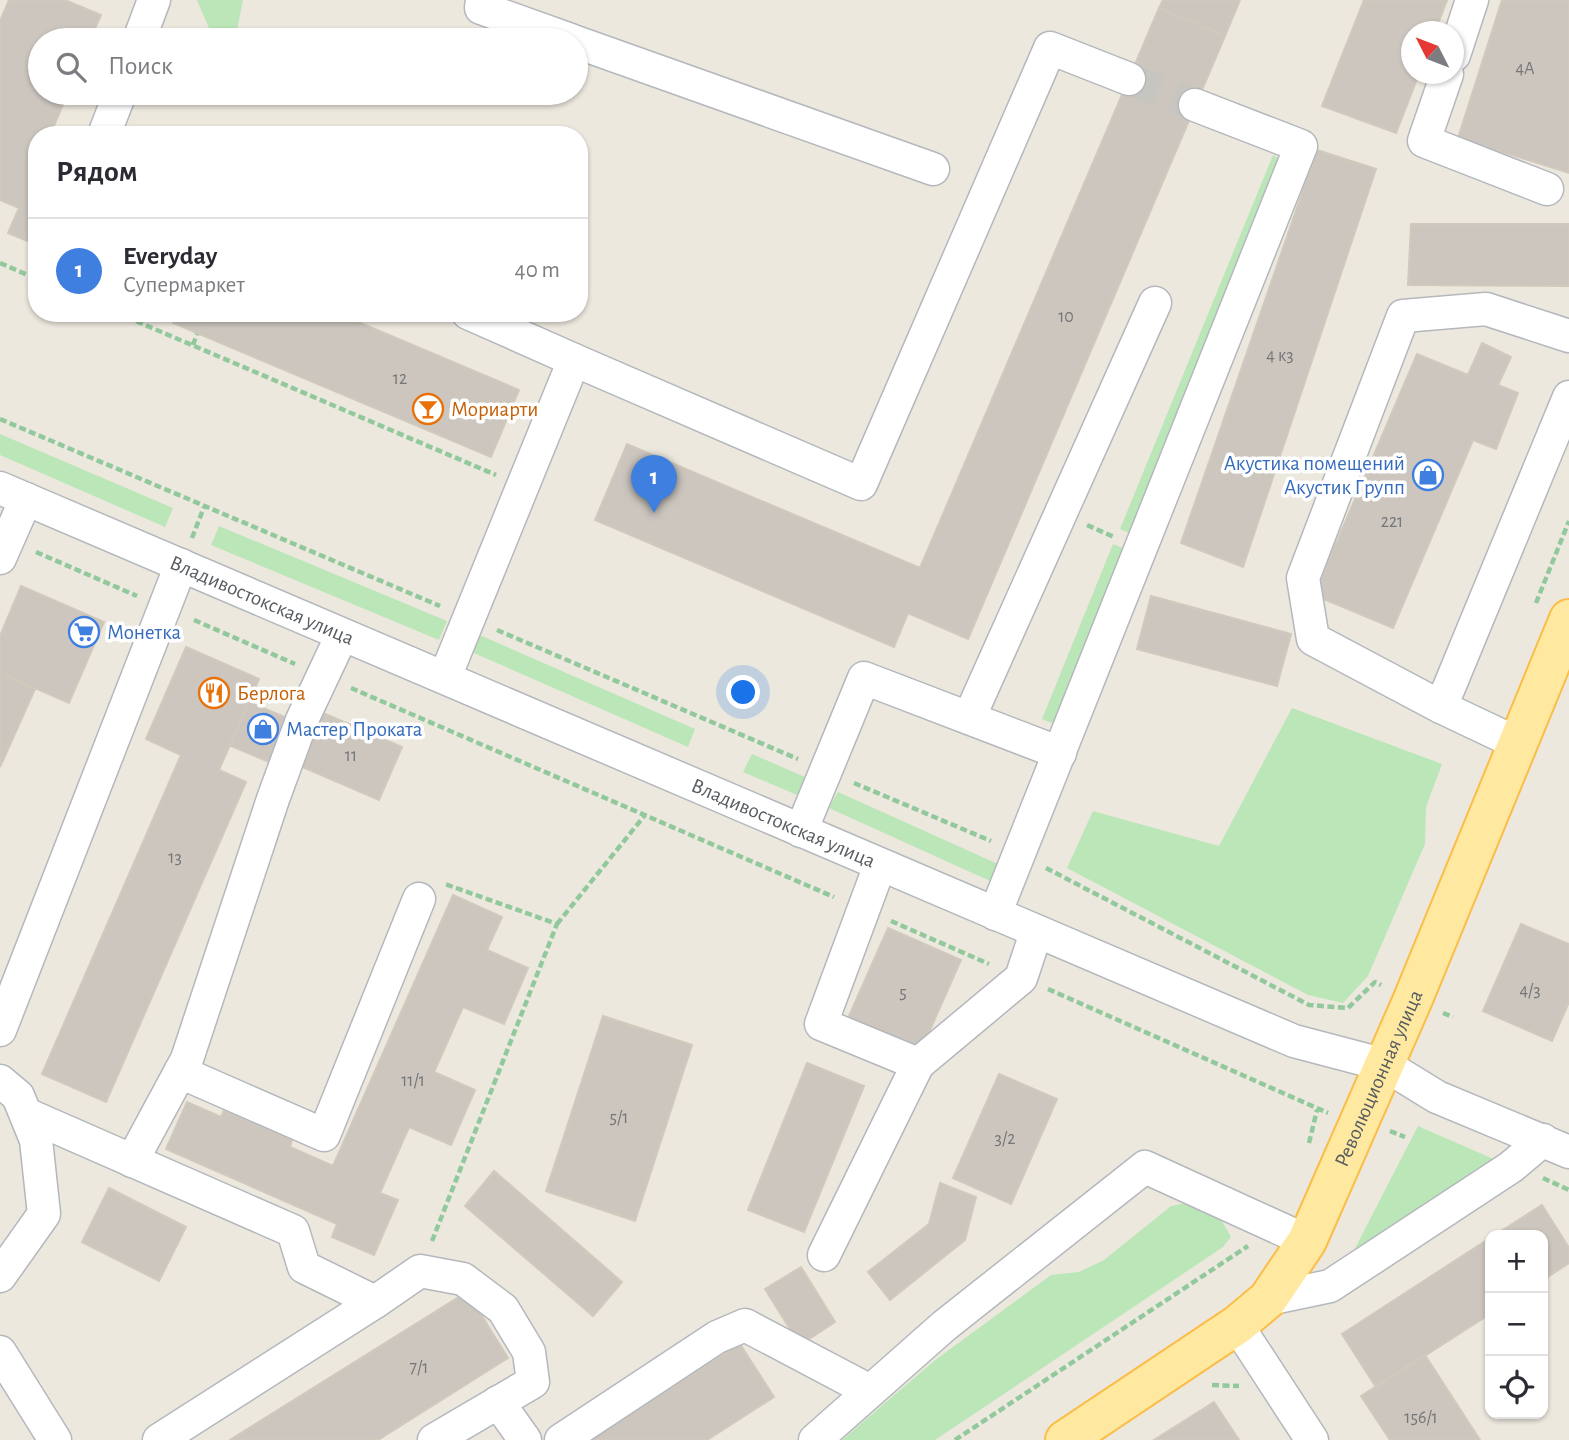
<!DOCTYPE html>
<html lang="ru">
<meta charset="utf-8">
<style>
:root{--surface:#fff;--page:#f2f2f3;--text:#2b2b33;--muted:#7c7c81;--line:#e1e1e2;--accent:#ea580c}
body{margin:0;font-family:"Alegreya Sans",sans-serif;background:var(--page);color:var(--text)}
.controls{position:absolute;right:21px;bottom:21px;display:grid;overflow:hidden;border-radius:14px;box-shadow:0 2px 5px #0004}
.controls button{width:63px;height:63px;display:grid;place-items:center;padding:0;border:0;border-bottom:2px solid var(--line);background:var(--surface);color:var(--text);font:35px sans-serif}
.compass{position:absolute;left:1401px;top:21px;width:63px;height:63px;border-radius:50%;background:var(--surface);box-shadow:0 2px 5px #0004;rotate:312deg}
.you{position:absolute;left:744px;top:693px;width:24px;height:24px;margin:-18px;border:5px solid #fff;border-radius:50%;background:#1a73e8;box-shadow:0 0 0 10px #1a73e833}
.badge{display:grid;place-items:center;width:46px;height:46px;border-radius:50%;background:var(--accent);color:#fff;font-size:23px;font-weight:700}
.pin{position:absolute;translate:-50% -58px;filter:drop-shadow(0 2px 4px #0008)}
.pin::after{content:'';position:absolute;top:37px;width:24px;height:21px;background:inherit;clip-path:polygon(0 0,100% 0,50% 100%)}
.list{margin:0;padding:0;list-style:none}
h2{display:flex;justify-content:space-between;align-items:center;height:91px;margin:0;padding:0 28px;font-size:30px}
h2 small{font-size:23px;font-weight:400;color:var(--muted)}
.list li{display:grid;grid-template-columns:46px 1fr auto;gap:21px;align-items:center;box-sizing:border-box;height:105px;padding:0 28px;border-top:2px solid var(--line)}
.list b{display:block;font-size:26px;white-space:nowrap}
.list p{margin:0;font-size:23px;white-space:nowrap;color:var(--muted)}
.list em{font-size:23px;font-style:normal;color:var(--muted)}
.icon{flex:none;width:38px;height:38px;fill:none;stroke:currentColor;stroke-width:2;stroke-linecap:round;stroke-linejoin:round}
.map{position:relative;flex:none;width:1569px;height:1440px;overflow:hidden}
.search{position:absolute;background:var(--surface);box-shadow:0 2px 5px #0004;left:28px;top:28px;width:560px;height:77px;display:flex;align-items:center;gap:18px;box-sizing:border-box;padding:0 24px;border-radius:38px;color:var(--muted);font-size:26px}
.panel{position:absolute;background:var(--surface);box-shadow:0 2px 5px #0004;left:28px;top:126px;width:560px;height:196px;border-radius:28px}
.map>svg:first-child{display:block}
.green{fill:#bbe6b8}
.building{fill:#ccc6bf;stroke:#d1c9bc;stroke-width:2}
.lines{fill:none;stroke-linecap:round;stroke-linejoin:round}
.minor-tunnel{stroke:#c7c5bf;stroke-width:32;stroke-dasharray:32 16;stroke-linecap:butt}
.minor-casing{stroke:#b4b8bd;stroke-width:35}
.major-casing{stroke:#fbbd48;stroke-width:42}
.path{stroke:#91c89c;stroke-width:4.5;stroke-dasharray:7 3.5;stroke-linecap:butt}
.minor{stroke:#fff;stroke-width:32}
.major{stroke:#ffe9a0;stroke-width:38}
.labels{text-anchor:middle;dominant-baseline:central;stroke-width:7;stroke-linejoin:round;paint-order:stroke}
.number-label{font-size:18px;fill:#747678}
.food-label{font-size:21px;fill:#c56008;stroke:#fff;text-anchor:start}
.shop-label{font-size:21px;fill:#366cbe;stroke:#fff;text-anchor:start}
.street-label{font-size:21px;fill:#575c61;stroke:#fff}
</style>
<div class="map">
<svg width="1569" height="1440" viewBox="0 0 1569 1440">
<rect width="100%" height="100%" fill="#ece8de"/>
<path class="green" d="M 197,0 L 243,0 L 235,40 L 214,40 Z
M 1273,155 L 1281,160 L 1138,537 L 1120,529 Z
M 0,434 L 173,508 L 165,527 L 0,455 Z
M 219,526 L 447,621 L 439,640 L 211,545 Z
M 1113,544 L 1132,552 L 1061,727 L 1042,719 Z
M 475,633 L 695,729 L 688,747 L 467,650 Z
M 1292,708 L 1442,764 L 1426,807 L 1425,844 L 1368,976 L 1343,1003 L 1308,995 L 1067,868 L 1093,811 L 1219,846 Z
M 752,754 L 812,780 L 804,798 L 743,772 Z
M 838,792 L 998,864 L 990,881 L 829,808 Z
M 1418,1126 L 1505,1164 L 1349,1260 Z
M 1191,1202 L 1219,1216 L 1231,1237 L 1223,1247 L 935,1440 L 842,1440 L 934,1361 L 1051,1275 L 1079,1272 L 1104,1260 L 1171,1206 Z"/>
<path class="building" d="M 9,0 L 65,0 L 101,15 L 90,40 L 40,40 L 40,93 L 68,93 L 50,135 L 37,135 L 37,245 L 8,233 L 19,208 L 0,200 L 0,21 Z
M 1163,0 L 1240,0 L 1225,36 L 1159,8 Z
M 1364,0 L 1447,0 L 1435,32 L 1412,32 L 1412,74 L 1419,74 L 1396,133 L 1322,106 Z
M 1502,0 L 1569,0 L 1569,173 L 1458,138 Z
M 1159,8 L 1225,36 L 968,639 L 908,613 L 894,647 L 595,520 L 627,444 L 920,568 Z
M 1317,150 L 1376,169 L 1243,567 L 1181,543 Z
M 1411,224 L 1569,224 L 1569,286 L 1408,285 Z
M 177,313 L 337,313 L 519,390 L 491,457 L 173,323 Z
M 1482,343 L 1511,357 L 1498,385 L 1518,393 L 1496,449 L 1473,440 L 1393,628 L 1314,595 L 1417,354 L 1468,375 Z
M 21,586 L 104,622 L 69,703 L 0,673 L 0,636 Z
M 1151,596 L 1291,634 L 1277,686 L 1137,649 Z
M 186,647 L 259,679 L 219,770 L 246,782 L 106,1102 L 42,1074 L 181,755 L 146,739 Z
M 0,673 L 35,689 L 0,767 Z
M 249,702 L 287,718 L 269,762 L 231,746 Z
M 323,713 L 402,747 L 379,800 L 300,766 Z
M 453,895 L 502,917 L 487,950 L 528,968 L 504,1024 L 463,1007 L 434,1072 L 475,1090 L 451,1145 L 409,1127 L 380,1193 L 398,1200 L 374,1255 L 332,1237 L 337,1224 L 166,1149 L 187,1102 L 221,1117 L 224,1110 L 292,1140 L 290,1147 L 333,1166 Z
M 1521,924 L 1569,944 L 1569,1002 L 1552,1041 L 1483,1011 Z
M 888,928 L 961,960 L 918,1057 L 845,1025 Z
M 603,1016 L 692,1045 L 635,1221 L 546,1191 Z
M 807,1063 L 864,1086 L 804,1232 L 748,1210 Z
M 999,1074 L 1057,1099 L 1011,1204 L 953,1178 Z
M 494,1171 L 622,1282 L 593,1316 L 465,1206 Z
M 940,1183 L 976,1197 L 965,1240 L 890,1300 L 868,1272 L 929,1224 Z
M 109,1188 L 186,1227 L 159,1281 L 82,1242 Z
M 1542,1205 L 1569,1248 L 1569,1263 L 1543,1280 L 1543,1235 L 1495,1235 Z
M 1490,1238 L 1490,1314 L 1376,1387 L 1342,1334 Z
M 801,1267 L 835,1322 L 800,1345 L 765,1289 Z
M 467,1292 L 508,1358 L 378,1440 L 230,1440 Z
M 740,1344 L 774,1397 L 707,1440 L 590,1440 Z
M 1425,1355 L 1480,1440 L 1390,1440 L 1361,1396 Z
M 1214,1402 L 1239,1440 L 1154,1440 Z"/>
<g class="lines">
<path class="minor-tunnel" d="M 1129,79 L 1195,105"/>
<g class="minor-casing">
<g id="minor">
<path d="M 482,0 L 481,8 L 571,40"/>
<path d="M 139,40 L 154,0"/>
<path d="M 576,42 L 933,169"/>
<path d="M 1454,55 L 1472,0"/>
<path d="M 1447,74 L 1424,141 L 1547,189"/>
<path d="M 104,135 L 120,93"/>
<path d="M 574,360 L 861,484 L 1050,48 L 1129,79"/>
<path id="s1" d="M 0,488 L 1294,1041 L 1385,1065 L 1437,1097 L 1569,1152"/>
<path d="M 0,558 L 26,499"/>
<path d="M 445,677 L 574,360 L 468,313"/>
<path d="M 1441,707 L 1313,639 L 1303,578 L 1403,316 L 1486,309 L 1569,336"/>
<path d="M 969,718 L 1155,303"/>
<path d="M 1519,744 L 1441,707 L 1569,397"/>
<path d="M 801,831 L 864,678 L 1060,753"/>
<path d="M 995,914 L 1301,146 L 1195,105"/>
<path d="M 0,1030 L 181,565"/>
<path d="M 918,1064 L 1021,978 L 1036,933"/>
<path d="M 180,1072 L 324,1135 L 419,899"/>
<path d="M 0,1081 L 18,1096 L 36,1140 L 44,1214 L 0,1276"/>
<path d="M 26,1114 L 293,1231 L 304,1267 L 375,1302 L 159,1440"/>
<path d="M 132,1161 L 187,1059 L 273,799 L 302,720 L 342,635"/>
<path d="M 824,1255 L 918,1064 L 821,1024 L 880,865"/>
<path d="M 1268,1299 L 1330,1286 L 1511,1167 L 1543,1140"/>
<path d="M 375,1302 L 420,1271 L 463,1279 L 503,1309 L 529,1352 L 533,1382 L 434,1440"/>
<path d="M 1237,1325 L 1312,1440"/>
<path d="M 0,1352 L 55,1440"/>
<path d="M 498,1402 L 525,1440"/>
<path d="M 561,1440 L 717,1337 L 745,1325 L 870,1391"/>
<path d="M 815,1440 L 944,1326 L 1145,1167 L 1307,1241"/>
</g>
</g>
<g class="major-casing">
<g id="major">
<path id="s2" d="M 1065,1440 L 1237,1325 L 1268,1299 L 1307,1241 L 1413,999 L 1569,619"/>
</g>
</g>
<path class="path" d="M 0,263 L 37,279
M 117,313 L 496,475
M 193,345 L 197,334
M 0,419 L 440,606
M 1087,525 L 1114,537
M 192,538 L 204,507
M 36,552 L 137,596
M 1536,603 L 1569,521
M 194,620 L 295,664
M 497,630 L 798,759
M 351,688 L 834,897
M 854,783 L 991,841
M 1046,868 L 1309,1005 L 1348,1008 L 1375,982 L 1381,985
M 891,921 L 989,964
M 557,924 L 645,815
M 1048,989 L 1328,1113
M 1443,1013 L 1453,1017
M 1390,1131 L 1405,1137
M 1309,1143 L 1317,1110
M 1543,1178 L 1569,1190
M 432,1241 L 557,924 L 445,884
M 1212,1385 L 1239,1386
M 955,1440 L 1248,1246"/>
<use href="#minor" class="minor"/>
<use href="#major" class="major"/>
</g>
<defs>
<g id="bar-ring" transform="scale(1.575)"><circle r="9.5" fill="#fff" stroke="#e8710a" stroke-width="1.5"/><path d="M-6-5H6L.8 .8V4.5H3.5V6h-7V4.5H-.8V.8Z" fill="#e8710a"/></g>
<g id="shop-ring" transform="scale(1.575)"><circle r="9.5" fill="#fff" stroke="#3f7fe0" stroke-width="1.5"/><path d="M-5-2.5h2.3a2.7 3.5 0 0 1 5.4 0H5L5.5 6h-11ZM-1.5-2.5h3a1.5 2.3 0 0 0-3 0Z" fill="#3f7fe0"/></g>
<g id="supermarket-ring" transform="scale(1.575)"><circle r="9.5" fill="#fff" stroke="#3f7fe0" stroke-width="1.5"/><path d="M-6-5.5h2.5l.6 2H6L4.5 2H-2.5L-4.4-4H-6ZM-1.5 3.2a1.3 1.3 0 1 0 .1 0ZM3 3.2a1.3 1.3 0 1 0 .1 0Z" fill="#3f7fe0"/></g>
<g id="restaurant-ring" transform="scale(1.575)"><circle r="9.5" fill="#fff" stroke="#e8710a" stroke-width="1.5"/><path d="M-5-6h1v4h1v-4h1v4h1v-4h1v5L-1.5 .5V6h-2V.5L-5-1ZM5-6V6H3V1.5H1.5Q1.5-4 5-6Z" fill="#e8710a"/></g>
</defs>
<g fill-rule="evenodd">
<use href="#bar-ring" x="428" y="409"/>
<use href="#shop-ring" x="1428" y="475"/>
<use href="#supermarket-ring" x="84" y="632"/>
<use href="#restaurant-ring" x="214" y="693"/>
<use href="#shop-ring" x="263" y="729"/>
</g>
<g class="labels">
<g class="number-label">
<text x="1525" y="69">4А</text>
<text x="1066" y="317">10</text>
<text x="1280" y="356">4 к3</text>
<text x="400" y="379">12</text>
<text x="1392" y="522">221</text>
<text x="351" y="756">11</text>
<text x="175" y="858">13</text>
<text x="1530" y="991">4/3</text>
<text x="903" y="993">5</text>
<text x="413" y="1081">11/1</text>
<text x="619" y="1118">5/1</text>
<text x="1005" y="1139">3/2</text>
<text x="419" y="1368">7/1</text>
<text x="1421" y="1418">156/1</text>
</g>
<g class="food-label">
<text x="451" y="409">Мориарти</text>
<text x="237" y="693">Берлога</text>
</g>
<g class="shop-label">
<text x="1405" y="463" text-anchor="end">Акустика помещений<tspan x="1405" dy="24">Акустик Групп</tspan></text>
<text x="107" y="632">Монетка</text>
<text x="286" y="729">Мастер Проката</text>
</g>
<g class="street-label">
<text stroke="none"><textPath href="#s1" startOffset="285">Владивостокская улица</textPath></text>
<text stroke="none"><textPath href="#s1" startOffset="852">Владивостокская улица</textPath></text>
<text stroke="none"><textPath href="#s2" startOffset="495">Революционная улица</textPath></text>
</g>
</g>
</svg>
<div class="controls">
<button>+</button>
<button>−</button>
<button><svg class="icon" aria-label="locate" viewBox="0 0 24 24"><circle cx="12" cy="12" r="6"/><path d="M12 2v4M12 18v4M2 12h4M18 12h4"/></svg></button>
</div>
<svg class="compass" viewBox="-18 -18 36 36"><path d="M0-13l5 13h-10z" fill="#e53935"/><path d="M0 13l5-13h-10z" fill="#7c7c81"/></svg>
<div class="you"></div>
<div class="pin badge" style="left:654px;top:513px;background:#3f7fe0">1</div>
<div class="search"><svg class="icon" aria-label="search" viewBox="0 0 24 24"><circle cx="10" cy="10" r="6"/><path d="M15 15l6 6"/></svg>Поиск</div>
<section class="panel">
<h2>Рядом<small></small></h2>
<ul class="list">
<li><span class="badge" style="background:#3f7fe0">1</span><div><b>Everyday</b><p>Супермаркет</p></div><em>40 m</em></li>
</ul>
</section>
</div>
